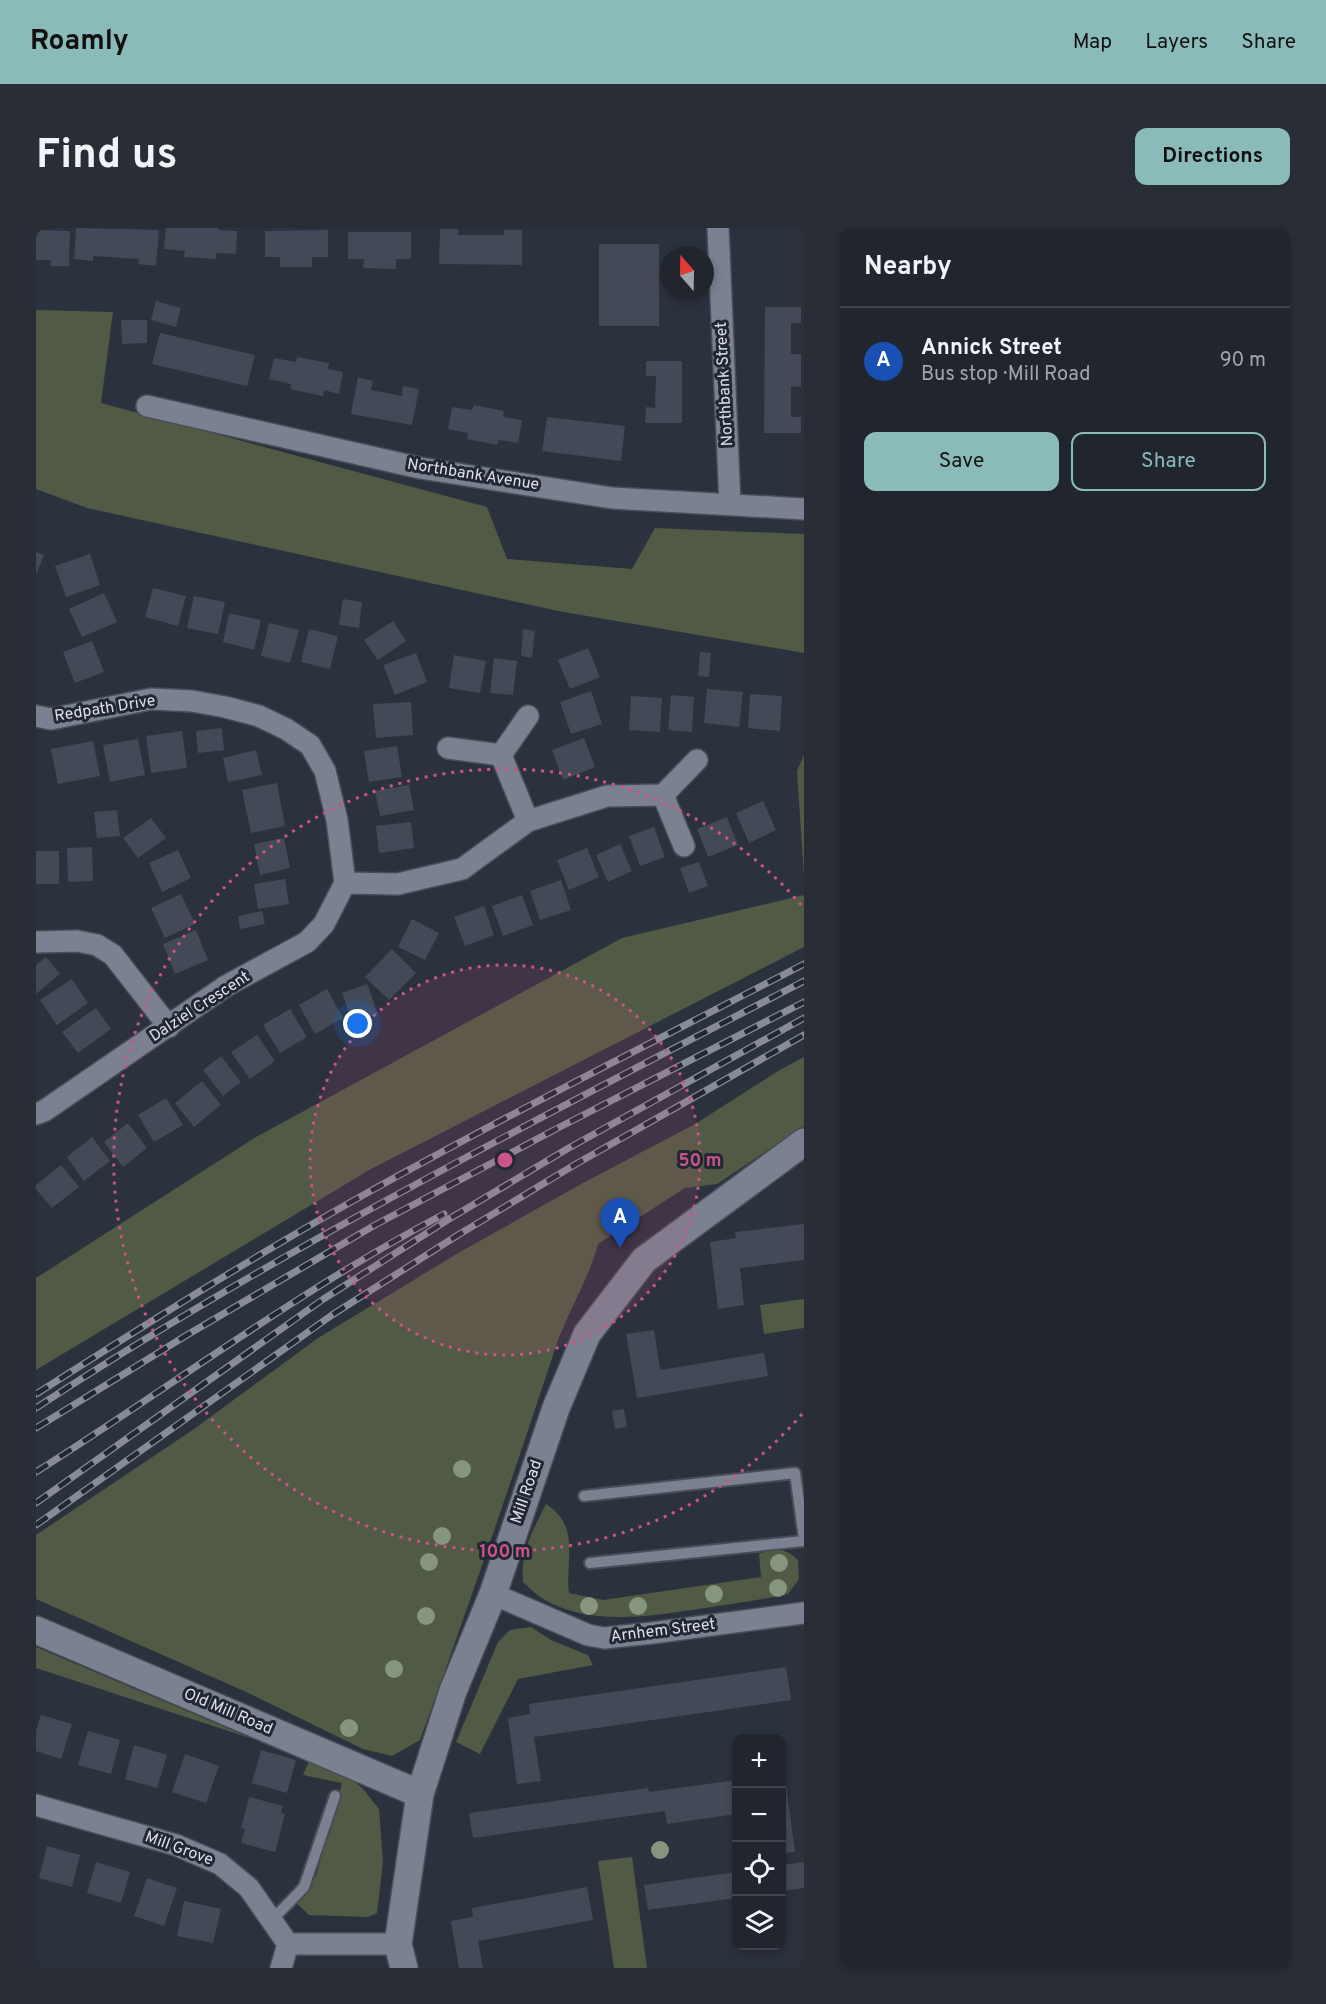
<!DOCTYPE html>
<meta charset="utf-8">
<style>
:root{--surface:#21252e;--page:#292d36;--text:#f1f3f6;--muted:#a2a5aa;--line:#3e424a;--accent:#8bbbb9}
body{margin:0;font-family:Overpass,sans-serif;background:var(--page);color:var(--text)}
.controls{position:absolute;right:18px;bottom:18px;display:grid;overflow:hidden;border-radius:12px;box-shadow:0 3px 9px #0003}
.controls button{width:54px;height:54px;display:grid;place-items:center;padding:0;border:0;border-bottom:2px solid var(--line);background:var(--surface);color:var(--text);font:30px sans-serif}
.compass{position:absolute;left:624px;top:18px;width:54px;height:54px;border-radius:50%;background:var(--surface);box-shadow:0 3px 9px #0003;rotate:340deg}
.you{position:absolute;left:322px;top:796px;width:21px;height:21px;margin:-15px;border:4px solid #fff;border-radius:50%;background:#1a73e8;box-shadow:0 0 0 9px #1a73e833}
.badge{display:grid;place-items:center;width:39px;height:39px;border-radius:50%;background:var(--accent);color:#fff;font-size:20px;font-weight:700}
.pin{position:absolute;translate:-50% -50px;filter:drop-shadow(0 2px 3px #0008)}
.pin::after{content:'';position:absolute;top:32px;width:21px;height:18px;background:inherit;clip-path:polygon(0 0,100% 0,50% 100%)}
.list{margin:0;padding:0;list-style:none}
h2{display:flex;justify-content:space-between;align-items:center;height:78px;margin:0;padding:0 24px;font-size:26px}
h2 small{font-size:20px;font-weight:400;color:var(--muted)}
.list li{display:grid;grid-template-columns:39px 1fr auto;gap:18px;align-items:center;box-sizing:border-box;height:108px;padding:0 24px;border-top:2px solid var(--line)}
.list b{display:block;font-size:22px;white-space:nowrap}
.list p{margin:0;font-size:20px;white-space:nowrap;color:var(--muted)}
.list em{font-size:20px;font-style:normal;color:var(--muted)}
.actions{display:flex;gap:12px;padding:18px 24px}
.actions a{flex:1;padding:14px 0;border:2px solid var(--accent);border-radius:12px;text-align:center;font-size:21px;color:var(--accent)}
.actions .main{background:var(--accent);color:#111}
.icon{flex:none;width:33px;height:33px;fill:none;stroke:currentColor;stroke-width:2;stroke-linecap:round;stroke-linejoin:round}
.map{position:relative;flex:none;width:768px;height:1740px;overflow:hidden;border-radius:12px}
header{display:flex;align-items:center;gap:36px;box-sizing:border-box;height:84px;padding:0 30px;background:var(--accent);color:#111}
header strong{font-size:28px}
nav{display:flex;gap:33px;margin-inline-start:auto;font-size:21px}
.intro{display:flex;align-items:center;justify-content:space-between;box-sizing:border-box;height:144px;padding:0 36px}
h1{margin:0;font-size:42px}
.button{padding:15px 27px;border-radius:12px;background:var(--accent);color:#111;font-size:21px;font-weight:700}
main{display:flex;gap:36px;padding:0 36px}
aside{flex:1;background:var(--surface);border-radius:12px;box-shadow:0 3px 9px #0003}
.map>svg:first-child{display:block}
.green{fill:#505a44}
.building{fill:#444957}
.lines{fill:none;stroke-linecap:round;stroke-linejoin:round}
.service-casing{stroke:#494d58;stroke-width:14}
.minor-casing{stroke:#494d58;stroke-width:24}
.tertiary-casing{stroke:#494d58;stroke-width:30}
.service{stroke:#7b8190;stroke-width:10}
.minor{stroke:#7b8190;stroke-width:21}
.tertiary{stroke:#7b8190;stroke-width:27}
.rail-casing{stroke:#888c97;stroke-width:7}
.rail{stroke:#222734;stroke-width:4.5;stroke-dasharray:14;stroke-linecap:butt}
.tree{fill:#86957d}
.ring{fill:none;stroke:#ca5486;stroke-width:3;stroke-dasharray:3 6}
.labels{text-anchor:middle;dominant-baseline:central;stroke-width:6;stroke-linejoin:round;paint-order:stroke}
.street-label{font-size:16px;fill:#dee1ea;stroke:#222734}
.centre{fill:#ca5486;stroke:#222734;stroke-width:3}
.ring-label{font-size:18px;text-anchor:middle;font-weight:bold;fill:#ca5486;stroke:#222734;stroke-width:6;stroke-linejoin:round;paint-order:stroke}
</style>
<header>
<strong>Roamly</strong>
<nav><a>Map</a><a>Layers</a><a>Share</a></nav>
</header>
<div class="intro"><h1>Find us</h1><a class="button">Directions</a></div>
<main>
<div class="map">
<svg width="768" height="1740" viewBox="0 0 768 1740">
<rect width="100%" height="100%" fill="#2c313e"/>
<path class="green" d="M 0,82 L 77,84 L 65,175 L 451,279 L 471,331 L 596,341 L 619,300 L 768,306 L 768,425 L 522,383 L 51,280 L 0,261 Z
M 768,527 L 768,649 L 761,543 Z
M 768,667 L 768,719 L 335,941 L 0,1142 L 0,1050 L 220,909 L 586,710 Z
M 768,829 L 768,898 L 681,956 L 649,960 L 562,1016 C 552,1053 531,1085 519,1121 C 476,1252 431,1383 384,1512 L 356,1528 L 327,1521 L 208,1463 L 0,1371 L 0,1307 L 158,1201 L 282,1110 L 424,1024 L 547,955 L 659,896 L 742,843 Z
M 768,1071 L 768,1100 L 728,1106 L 724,1077 Z
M 510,1276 C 545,1298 529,1331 533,1365 L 567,1372 L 725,1349 L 723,1326 C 739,1319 750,1320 762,1332 L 763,1351 L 752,1366 C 720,1373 688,1377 656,1382 C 607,1389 549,1398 504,1369 C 498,1365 492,1358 487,1354 C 484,1324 497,1302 510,1276 Z
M 495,1399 L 515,1412 L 552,1427 L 557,1437 L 482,1451 L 444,1526 L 420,1514 L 462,1414 L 474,1402 Z
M 0,1419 L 217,1511 L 0,1440 Z
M 274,1531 L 317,1552 L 328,1562 L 343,1581 L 347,1634 L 341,1685 L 332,1689 L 273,1687 L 256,1671 L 280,1648 L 306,1555 L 267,1547 Z
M 596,1629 L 611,1740 L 578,1740 L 562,1633 Z"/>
<path class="building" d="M 40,0 L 123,2 L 120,38 L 102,36 L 103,31 L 57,28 L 57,33 L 38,31 Z
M 130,0 L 182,0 L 182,2 L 201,3 L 200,26 L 180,25 L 180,31 L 148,29 L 149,23 L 128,21 Z
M 404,1 L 422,1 L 422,7 L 468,7 L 468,2 L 486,2 L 486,37 L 403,36 Z
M 0,2 L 34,3 L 33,38 L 15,38 L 15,32 L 0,32 Z
M 292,2 L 292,29 L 276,29 L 276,39 L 244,39 L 244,29 L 229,29 L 229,3 Z
M 312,4 L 375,4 L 375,31 L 360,31 L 360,41 L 327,40 L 328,31 L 312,31 Z
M 563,16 L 623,16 L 623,98 L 563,98 Z
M 120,73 L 145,80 L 140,99 L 115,92 Z
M 729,79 L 765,79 L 765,95 L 755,95 L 755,126 L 765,126 L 765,159 L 755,158 L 755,189 L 765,189 L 765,205 L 728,205 Z
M 85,92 L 111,92 L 111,115 L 86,116 Z
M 124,105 L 219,127 L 211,158 L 116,136 Z
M 261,129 L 293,135 L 292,141 L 307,144 L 303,166 L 288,162 L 287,168 L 254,161 L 255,156 L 233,151 L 238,130 L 260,134 Z
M 610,133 L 646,133 L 646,195 L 609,195 L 610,179 L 619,180 L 620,148 L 610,148 Z
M 322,149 L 337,153 L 335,162 L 366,168 L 367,158 L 383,161 L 376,197 L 315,186 Z
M 438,177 L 468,183 L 467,189 L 486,192 L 482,215 L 463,212 L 461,217 L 431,211 L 432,205 L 412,201 L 416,179 L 436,182 Z
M 511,189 L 589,198 L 585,233 L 506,223 Z
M 0,324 L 8,327 L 0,347 Z
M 54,326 L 64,357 L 30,369 L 19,338 Z
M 117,360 L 150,368 L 142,398 L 109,389 Z
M 68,365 L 81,394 L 46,409 L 33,381 Z
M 158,368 L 189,374 L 182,406 L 151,400 Z
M 307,371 L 326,374 L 323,400 L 303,397 Z
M 193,385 L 225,392 L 218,422 L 187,414 Z
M 357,393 L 370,413 L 342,432 L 328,412 Z
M 233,395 L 263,402 L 254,435 L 225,428 Z
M 273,401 L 302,408 L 294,441 L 265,434 Z
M 487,401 L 499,403 L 496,430 L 485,428 Z
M 56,413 L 68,444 L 39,455 L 27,424 Z
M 552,420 L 564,449 L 534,461 L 522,432 Z
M 664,424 L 675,425 L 673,449 L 662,448 Z
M 380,425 L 391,454 L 359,467 L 347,437 Z
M 418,427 L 450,433 L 444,465 L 413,460 Z
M 458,430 L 481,433 L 477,467 L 454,465 Z
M 671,461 L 707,464 L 703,499 L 668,495 Z
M 555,463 L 566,496 L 535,506 L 524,474 Z
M 714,466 L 746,468 L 744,503 L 712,500 Z
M 635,467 L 658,469 L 656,504 L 632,502 Z
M 595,468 L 626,470 L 624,504 L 593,502 Z
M 375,474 L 377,507 L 340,510 L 337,476 Z
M 186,500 L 188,522 L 162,525 L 160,503 Z
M 146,503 L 151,540 L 115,545 L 110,508 Z
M 548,510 L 559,539 L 527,552 L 516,522 Z
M 102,511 L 109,547 L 74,554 L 67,517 Z
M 57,513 L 64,548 L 22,556 L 15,521 Z
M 361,518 L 366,549 L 333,554 L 328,523 Z
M 220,522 L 226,547 L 192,554 L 187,530 Z
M 241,555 L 249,598 L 215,605 L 206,562 Z
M 373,557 L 378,582 L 344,588 L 339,563 Z
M 727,573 L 740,602 L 713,615 L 700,585 Z
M 81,582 L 84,608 L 61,610 L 58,584 Z
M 691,589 L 702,617 L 672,629 L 661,601 Z
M 115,590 L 130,610 L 102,630 L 87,610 Z
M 375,594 L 378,620 L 343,625 L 340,598 Z
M 618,599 L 629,629 L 604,638 L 593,608 Z
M 248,610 L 254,640 L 224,647 L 218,616 Z
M 584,616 L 596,643 L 572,654 L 560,627 Z
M 56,619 L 57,653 L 32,654 L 31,620 Z
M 551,620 L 563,649 L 533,662 L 521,632 Z
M 142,622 L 155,650 L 126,664 L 113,635 Z
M 0,623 L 23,623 L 23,656 L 0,656 Z
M 663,634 L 672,658 L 653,665 L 644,640 Z
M 249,651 L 253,676 L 222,681 L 218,656 Z
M 525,652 L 535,682 L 504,692 L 494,663 Z
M 145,666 L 159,696 L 129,710 L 115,680 Z
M 486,667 L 497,697 L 467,708 L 456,678 Z
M 448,678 L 458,707 L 429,718 L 418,689 Z
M 226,683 L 229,696 L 204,701 L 202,688 Z
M 376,691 L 403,705 L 389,732 L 362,719 Z
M 160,702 L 172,732 L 139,746 L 127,716 Z
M 356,721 L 380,745 L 353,772 L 329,749 Z
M 10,729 L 24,746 L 0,766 L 0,737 Z
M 36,751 L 52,775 L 21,797 L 4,772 Z
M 331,756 L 342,786 L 317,795 L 306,765 Z
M 291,761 L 307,790 L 279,806 L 263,777 Z
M 60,780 L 75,801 L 42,825 L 26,804 Z
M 254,781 L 271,809 L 244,825 L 227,797 Z
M 221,807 L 239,833 L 214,851 L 195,824 Z
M 185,828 L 205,854 L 187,868 L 167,842 Z
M 166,853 L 185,877 L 158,899 L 139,875 Z
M 130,870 L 147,897 L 118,914 L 102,887 Z
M 92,895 L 111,920 L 87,939 L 68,914 Z
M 56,909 L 74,933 L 48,953 L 31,929 Z
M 25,937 L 43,959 L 16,980 L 0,961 L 0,957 Z
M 768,996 L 768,1032 L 704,1040 L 708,1077 L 682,1081 L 674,1014 L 700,1010 L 699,1004 Z
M 618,1102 L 624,1142 L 728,1125 L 732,1148 L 601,1170 L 590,1106 Z
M 588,1181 L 591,1199 L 579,1201 L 576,1183 Z
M 750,1439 L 755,1472 L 498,1509 L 505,1553 L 481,1556 L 472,1490 L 494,1486 L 493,1476 Z
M 5,1487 L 36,1496 L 25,1531 L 0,1523 L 0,1503 Z
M 52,1503 L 84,1512 L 75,1546 L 42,1537 Z
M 98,1517 L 131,1527 L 121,1560 L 89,1551 Z
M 225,1522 L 260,1532 L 251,1565 L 216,1555 Z
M 149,1526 L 183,1538 L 170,1575 L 136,1564 Z
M 700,1552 L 700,1586 L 631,1596 L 629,1583 L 437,1610 L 433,1585 L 612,1560 L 613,1564 Z
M 750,1557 L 759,1624 L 746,1625 L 746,1558 Z
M 213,1569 L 247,1578 L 245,1585 L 249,1586 L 239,1624 L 205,1615 L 209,1601 L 205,1600 Z
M 11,1618 L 44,1627 L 36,1659 L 3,1650 Z
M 60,1634 L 94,1644 L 85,1675 L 51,1665 Z
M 768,1634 L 768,1660 L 746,1663 L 746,1637 Z
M 700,1644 L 700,1670 L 612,1682 L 608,1657 Z
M 111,1650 L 141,1660 L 128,1698 L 98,1688 Z
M 551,1659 L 557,1692 L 442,1713 L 447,1740 L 423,1740 L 415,1693 L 437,1689 L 436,1680 Z
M 148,1673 L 185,1681 L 177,1715 L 141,1708 Z"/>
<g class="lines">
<g class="service-casing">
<path id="service" d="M 548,1268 L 759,1245 L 768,1311
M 554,1335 L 768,1313
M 237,1691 L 268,1659 L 299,1568"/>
</g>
<g class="minor-casing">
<path id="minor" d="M 682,0 L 694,276
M 111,178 L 384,240 L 576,270 L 768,281
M 0,488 L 15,491 L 115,471 L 156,473 L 189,479 L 223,488 L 250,501 L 274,517 L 289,543 L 301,592 L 309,655
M 412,520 L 465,527 L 492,488
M 465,527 L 492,593
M 648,618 L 627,567 L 661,532
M 309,655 L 362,656 L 426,641 L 492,593 L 571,568 L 627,567
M 0,714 L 41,713 L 61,717 L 77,727 L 133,799
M 0,886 L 8,883 L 190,758 L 271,714 L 288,696 L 309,655
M 457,1366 L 552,1407 L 568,1410 L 616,1405 L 768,1385
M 0,1577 L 140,1617 L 184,1636 L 213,1660 L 252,1716 L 362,1716
M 245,1740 L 252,1716"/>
</g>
<g class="tertiary-casing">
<path id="tertiary" d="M 0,1402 L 384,1566
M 368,1740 L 362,1716 L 384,1566 L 417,1463 L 457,1366 L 520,1180 L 551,1106 L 608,1032 L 768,914"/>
</g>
<use href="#service" class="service"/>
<use href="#minor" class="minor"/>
<use href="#tertiary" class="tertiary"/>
<g class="rail-casing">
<path id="rail" d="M 0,1166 C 106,1099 213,1031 322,970 C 469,888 619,813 768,736
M 0,1180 C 245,1020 508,888 768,753
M 0,1200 L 151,1107 L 339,997 L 518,902 L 768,774
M 0,1244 C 136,1158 265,1061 408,986
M 0,1275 L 286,1072 L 413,991 L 531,921 L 768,790
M 0,1297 L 296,1087 L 422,1007 L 540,936 L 768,807"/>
</g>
<use href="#rail" class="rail"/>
</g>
<g class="tree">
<circle cx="426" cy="1241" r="9"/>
<circle cx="406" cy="1308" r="9"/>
<circle cx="393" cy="1334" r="9"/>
<circle cx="743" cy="1335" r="9"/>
<circle cx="742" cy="1360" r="9"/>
<circle cx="678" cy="1366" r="9"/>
<circle cx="553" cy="1378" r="9"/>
<circle cx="602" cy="1378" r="9"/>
<circle cx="390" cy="1388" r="9"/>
<circle cx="358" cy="1441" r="9"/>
<circle cx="313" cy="1500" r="9"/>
<circle cx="624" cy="1622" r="9"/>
</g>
<circle cx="469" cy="932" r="195" fill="#ca5486" fill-opacity=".12"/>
<g class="ring">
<circle cx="469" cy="932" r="195"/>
<path d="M766 1186A391 391 0 1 1 766 678"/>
</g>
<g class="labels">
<g class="street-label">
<text transform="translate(689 156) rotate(-93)">Northbank Street</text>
<text transform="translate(437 247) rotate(9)">Northbank Avenue</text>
<text transform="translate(69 481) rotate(-9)">Redpath Drive</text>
<text transform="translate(164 779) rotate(-33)">Dalziel Crescent</text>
<text transform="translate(491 1264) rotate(-71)">Mill Road</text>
<text transform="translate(627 1403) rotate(-7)">Arnhem Street</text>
<text transform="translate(192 1484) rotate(23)">Old Mill Road</text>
<text transform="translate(143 1621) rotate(20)">Mill Grove</text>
</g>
</g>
<circle cx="469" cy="932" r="9" class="centre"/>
<g class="ring-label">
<text x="664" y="938">50 m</text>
<text x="469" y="1329">100 m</text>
</g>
</svg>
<div class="controls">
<button>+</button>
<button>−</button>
<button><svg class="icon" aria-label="locate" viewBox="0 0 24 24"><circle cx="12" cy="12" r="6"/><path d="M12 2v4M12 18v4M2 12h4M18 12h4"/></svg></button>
<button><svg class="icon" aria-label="layers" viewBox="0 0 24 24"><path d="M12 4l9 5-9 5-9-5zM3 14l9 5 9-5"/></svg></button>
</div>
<svg class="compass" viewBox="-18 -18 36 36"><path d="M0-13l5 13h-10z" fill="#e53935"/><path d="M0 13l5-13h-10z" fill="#a2a5aa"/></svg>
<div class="you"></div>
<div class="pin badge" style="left:584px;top:1020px;background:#1a4fb4">A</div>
</div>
<aside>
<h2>Nearby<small></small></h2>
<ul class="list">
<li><span class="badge" style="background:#1a4fb4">A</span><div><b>Annick Street</b><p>Bus stop · Mill Road</p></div><em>90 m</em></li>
</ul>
<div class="actions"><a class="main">Save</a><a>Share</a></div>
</aside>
</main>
